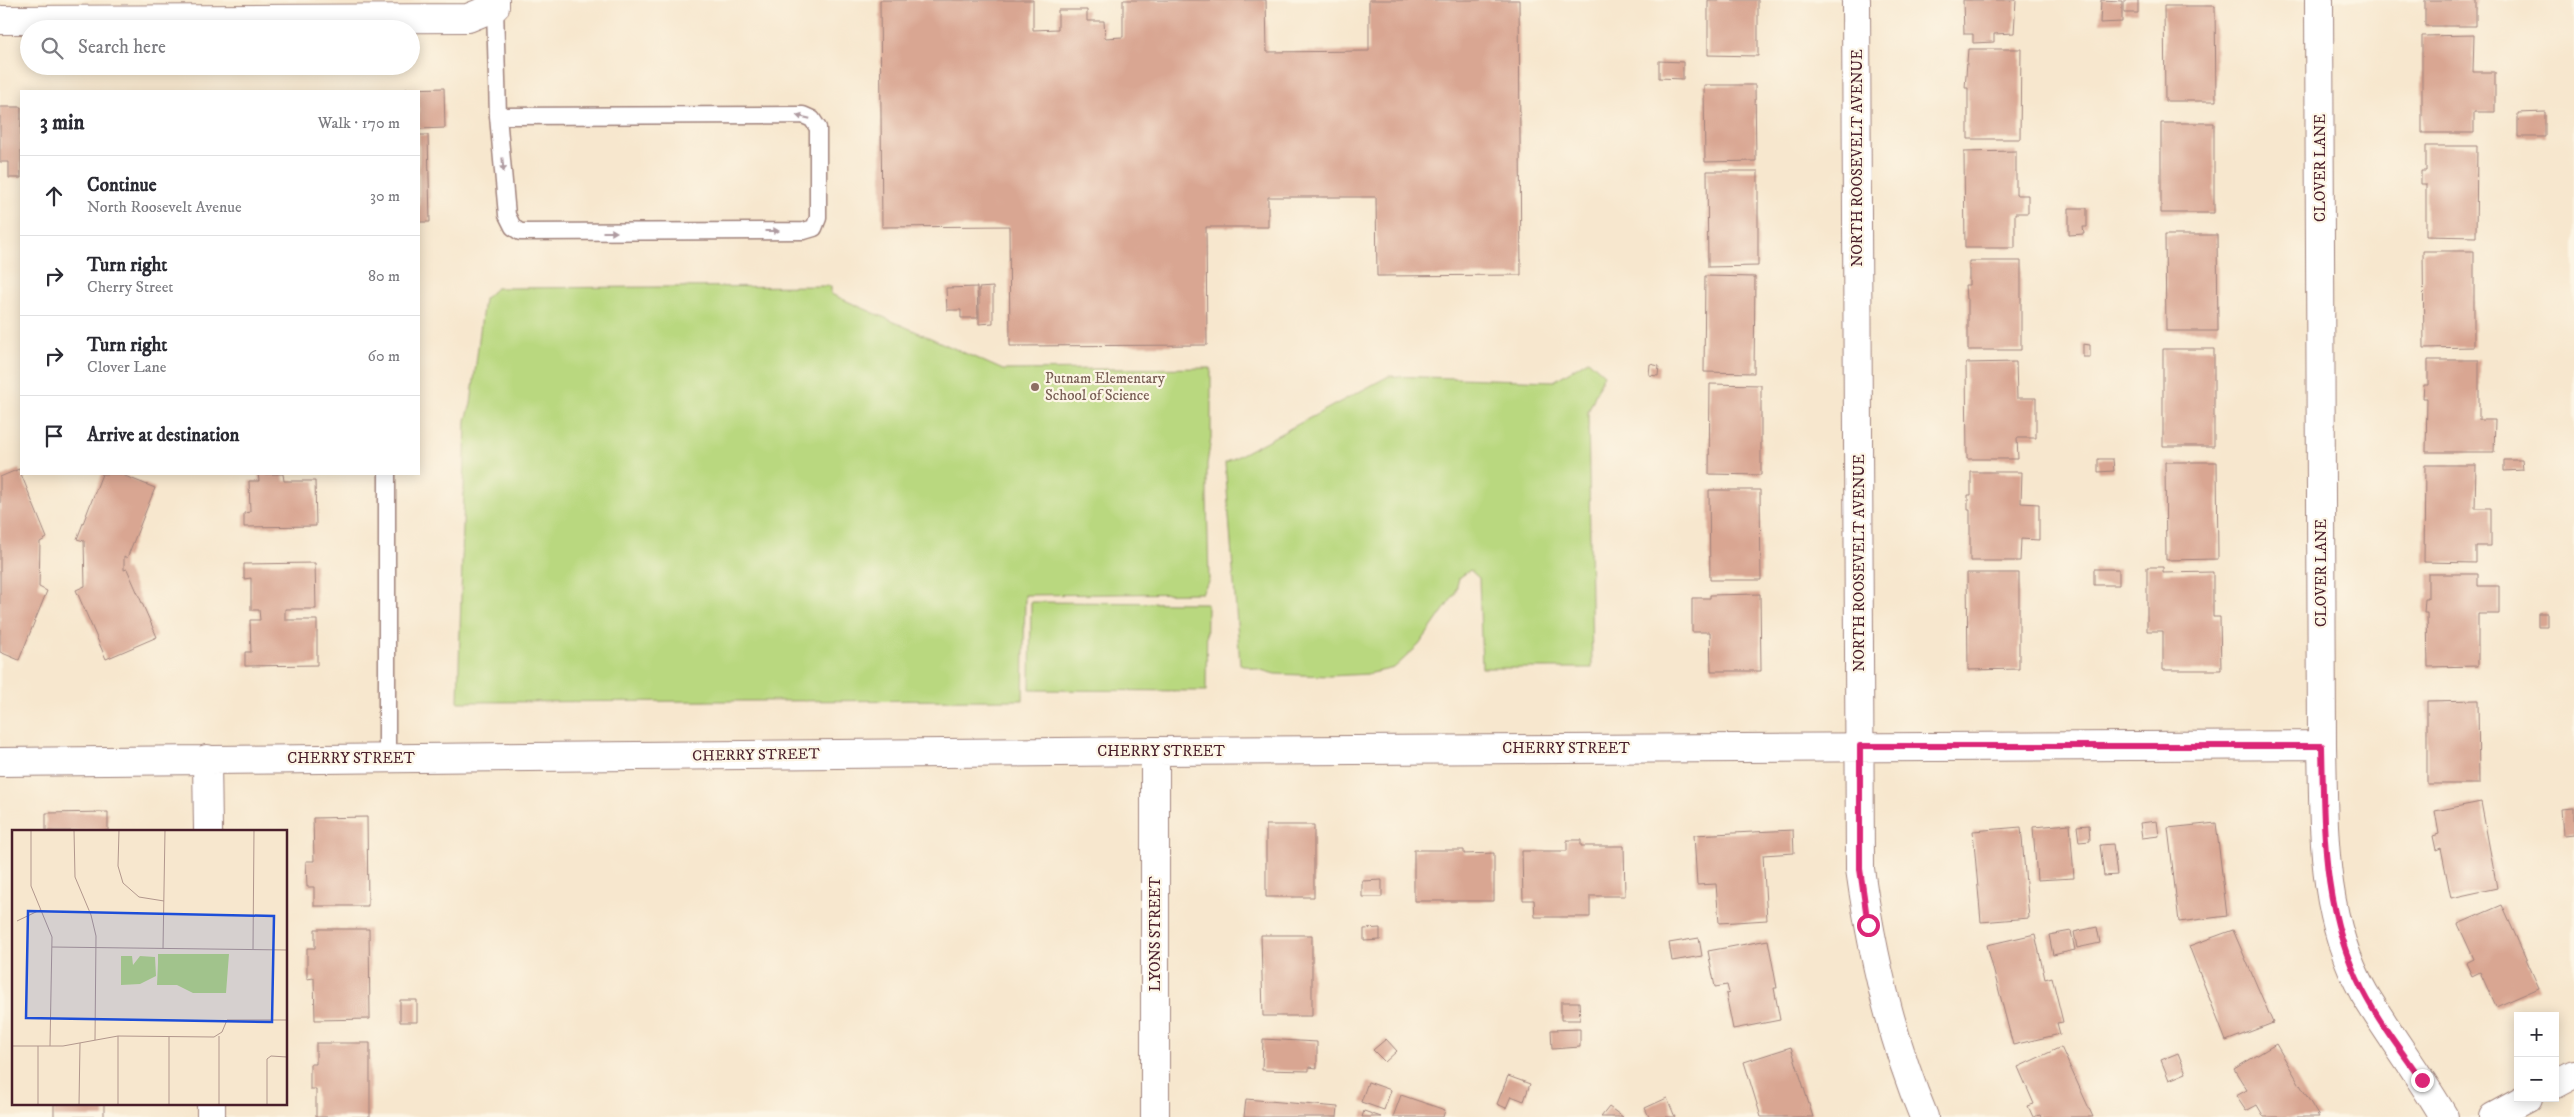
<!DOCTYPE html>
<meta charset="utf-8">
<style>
:root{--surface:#fff;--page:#f7f7f7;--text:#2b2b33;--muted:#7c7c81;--line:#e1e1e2}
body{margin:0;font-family:"IM FELL DW Pica",serif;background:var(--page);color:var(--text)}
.controls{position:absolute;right:15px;bottom:15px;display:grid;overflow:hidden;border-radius:0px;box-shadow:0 2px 12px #0003}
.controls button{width:45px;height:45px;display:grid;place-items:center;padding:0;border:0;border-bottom:1px solid var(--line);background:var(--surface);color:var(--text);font:25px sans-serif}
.stop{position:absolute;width:15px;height:15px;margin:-11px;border:4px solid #db2777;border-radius:50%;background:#fff}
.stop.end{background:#db2777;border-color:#fff;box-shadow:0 1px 5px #0008}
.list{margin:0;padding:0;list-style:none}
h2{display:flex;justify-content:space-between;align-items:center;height:65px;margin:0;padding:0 20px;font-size:21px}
h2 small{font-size:16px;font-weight:400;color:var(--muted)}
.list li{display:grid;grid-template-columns:32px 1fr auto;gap:15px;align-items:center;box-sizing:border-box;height:80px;padding:0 20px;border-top:1px solid var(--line)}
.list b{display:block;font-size:19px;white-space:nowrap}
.list p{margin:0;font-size:16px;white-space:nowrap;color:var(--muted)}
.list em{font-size:16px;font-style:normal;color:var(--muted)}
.icon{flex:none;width:28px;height:28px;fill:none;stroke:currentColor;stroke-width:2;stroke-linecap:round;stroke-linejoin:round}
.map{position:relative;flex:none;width:2574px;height:1117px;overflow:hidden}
.search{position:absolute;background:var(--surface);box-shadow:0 2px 12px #0003;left:20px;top:20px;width:400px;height:55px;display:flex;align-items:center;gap:12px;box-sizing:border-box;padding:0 18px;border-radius:28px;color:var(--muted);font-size:19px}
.panel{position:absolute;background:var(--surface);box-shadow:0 2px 12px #0003;left:20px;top:90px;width:400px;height:385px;border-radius:0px}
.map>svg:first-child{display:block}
.green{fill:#b9d87f;stroke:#827c55}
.building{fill:#d9a692}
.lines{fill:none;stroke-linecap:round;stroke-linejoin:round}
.service-casing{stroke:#a0837c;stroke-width:19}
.minor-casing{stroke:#a0837c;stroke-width:30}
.service{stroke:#fff;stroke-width:16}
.minor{stroke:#fff;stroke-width:28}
.oneway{fill:#ae9aa0}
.route{stroke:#db2777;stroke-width:6}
.education-dot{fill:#8d6e63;stroke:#fcf5e5;stroke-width:2}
.labels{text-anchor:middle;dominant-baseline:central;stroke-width:4.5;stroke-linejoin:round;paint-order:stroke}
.street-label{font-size:15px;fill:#4a1f2b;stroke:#fcf5e5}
.education-label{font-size:15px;fill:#785e54;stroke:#fcf5e5;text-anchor:start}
.inset-road{fill:none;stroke:#b2978d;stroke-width:1}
.view{fill:#1d4ed8;fill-opacity:0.15;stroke:#1d4ed8;stroke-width:2.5}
.inset-edge{fill:none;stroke:#4a1f2b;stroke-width:2.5}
</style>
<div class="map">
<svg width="2574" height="1117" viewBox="0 0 2574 1117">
<rect width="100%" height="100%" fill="#fcf5e5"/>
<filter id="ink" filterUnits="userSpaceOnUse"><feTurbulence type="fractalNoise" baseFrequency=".02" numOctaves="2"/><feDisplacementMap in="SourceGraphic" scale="10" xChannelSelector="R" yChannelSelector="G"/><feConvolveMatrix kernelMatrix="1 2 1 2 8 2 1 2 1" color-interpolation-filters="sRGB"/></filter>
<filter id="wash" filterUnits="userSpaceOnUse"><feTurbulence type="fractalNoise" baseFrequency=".0096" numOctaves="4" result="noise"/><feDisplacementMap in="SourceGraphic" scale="20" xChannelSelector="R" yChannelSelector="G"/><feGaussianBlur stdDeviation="1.12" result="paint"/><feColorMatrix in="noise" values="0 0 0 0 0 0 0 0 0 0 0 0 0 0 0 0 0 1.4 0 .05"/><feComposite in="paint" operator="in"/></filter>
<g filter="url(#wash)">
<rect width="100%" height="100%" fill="#f7e7ce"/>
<path class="green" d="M 831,286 L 831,294 L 1003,370 L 1211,368 L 1211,438 L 1207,464 L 1207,498 L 1209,580 L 1202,593 L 1025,595 L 1023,700 L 458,702 L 466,420 L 471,404 L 484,299 L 496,288 Z
M 1588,360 L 1604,374 L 1588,412 L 1592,668 L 1482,668 L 1479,578 L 1470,570 L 1459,578 L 1455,594 L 1419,645 L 1394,668 L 1368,674 L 1330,676 L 1275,674 L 1240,664 L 1225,463 L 1389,376 L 1554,381 Z
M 1031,602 L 1207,603 L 1206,691 L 1030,690 Z"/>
<g id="blocks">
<path class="building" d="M 880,0 L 1033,0 L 1033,30 L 1058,29 L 1058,10 L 1087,10 L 1087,21 L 1104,21 L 1105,38 L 1123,37 L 1123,0 L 1266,0 L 1267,52 L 1369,51 L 1369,0 L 1519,0 L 1521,275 L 1377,276 L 1376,197 L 1268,197 L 1268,227 L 1206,227 L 1207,345 L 1010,346 L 1009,226 L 882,227 Z
M 1708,0 L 1758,0 L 1758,56 L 1708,55 Z
M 1963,0 L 2016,0 L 2014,33 L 1994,34 L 1994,42 L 1973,43 L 1973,34 L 1964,34 Z
M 2101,0 L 2122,1 L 2122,22 L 2100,23 Z
M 2124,0 L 2138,0 L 2138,13 L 2124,13 Z
M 2425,0 L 2476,0 L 2476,26 L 2425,26 Z
M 2164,6 L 2215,6 L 2216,101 L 2165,101 Z
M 2474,35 L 2473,72 L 2495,72 L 2495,112 L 2474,112 L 2474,133 L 2422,133 L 2422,36 Z
M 1968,49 L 2021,49 L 2020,139 L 1968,139 L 1968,88 L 1965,88 Z
M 1659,61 L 1683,62 L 1683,79 L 1659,78 Z
M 1704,85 L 1755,85 L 1756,161 L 1705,162 Z
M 444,88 L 445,128 L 419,129 L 419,91 L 406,89 Z
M 0,107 L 21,107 L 21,178 L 9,178 L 9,162 L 0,162 Z
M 2545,112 L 2545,137 L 2518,137 L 2518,113 Z
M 2161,123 L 2214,123 L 2214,213 L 2161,213 Z
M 419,135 L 428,135 L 430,222 L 419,222 Z
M 2426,146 L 2477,146 L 2476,237 L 2426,236 L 2426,184 L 2421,184 L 2421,171 L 2426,171 Z
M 2016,151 L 2016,195 L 2028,195 L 2028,213 L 2015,213 L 2015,248 L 1965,248 L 1964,152 Z
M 1707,171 L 1758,171 L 1758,266 L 1708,267 Z
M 2069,208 L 2087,208 L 2087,227 L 2083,227 L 2084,234 L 2069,235 Z
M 2165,235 L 2217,235 L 2218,331 L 2166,331 Z
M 2423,251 L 2474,251 L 2474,347 L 2424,348 Z
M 1969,261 L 2021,261 L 2021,350 L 1968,350 L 1968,299 L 1966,299 L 1965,285 L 1969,285 Z
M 1705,276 L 1755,277 L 1754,373 L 1704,372 Z
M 977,287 L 978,318 L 961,318 L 961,310 L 947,310 L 946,288 Z
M 993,287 L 993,323 L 979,324 L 979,288 Z
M 2083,344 L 2090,345 L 2090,357 L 2083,357 Z
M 2163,349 L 2214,349 L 2214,446 L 2163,446 Z
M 2428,360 L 2479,360 L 2479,420 L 2495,420 L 2494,452 L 2426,452 L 2427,398 L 2423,398 L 2424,385 L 2428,385 Z
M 2016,362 L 2017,398 L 2036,398 L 2036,438 L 2017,438 L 2018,459 L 1967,459 L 1966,363 Z
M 1650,364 L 1659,366 L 1658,376 L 1649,375 Z
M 1710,384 L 1761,385 L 1761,475 L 1709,474 Z
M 2098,459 L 2113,459 L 2114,471 L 2098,472 Z
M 2504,460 L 2522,460 L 2523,470 L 2504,471 Z
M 2165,462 L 2217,462 L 2218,559 L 2166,560 Z
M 2425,465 L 2476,465 L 2475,508 L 2491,508 L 2491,546 L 2476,546 L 2476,563 L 2424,562 Z
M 19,469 L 47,538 L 40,542 L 39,587 L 47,591 L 19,660 L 0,652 L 0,477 Z
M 1971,472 L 2022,472 L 2021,503 L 2039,504 L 2039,540 L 2021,539 L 2020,561 L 1970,561 L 1970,510 L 1968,510 L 1968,495 L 1971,495 Z
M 102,474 L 120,474 L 155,488 L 127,558 L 124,556 L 124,570 L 127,569 L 157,637 L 106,659 L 76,590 L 85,586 L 84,541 L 77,539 Z
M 258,474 L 283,474 L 284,481 L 315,481 L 316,526 L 244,527 L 244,513 L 250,512 L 249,481 L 259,481 Z
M 1709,490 L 1760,490 L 1761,580 L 1710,580 Z
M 315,563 L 316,609 L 285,609 L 285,620 L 317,620 L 317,665 L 245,666 L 245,652 L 251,652 L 250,620 L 260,620 L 259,610 L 251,610 L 251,578 L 244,579 L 244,564 Z
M 2147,567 L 2163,567 L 2163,573 L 2213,572 L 2213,617 L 2220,617 L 2221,670 L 2163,670 L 2163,631 L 2147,631 Z
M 2094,569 L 2119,569 L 2119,585 L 2094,585 Z
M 1967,573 L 2019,573 L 2019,669 L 1968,670 Z
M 2428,574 L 2478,574 L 2478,586 L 2499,586 L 2499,614 L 2478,614 L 2478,666 L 2428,667 L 2427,613 L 2424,613 L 2425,599 L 2428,599 Z
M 1760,594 L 1761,671 L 1711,671 L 1710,632 L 1692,632 L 1692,598 L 1710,598 L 1710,595 Z
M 2538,613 L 2547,613 L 2547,627 L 2538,627 Z
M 2478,700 L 2479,784 L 2427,784 L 2427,701 Z
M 2481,802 L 2497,888 L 2451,898 L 2441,848 L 2436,850 L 2433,836 L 2439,834 L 2435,811 Z
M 2574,808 L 2574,834 L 2563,835 L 2561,809 Z
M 108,812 L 108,831 L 46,831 L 46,813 Z
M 367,817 L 368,906 L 314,906 L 314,887 L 307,887 L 306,861 L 314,861 L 313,818 Z
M 2157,821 L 2159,836 L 2142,838 L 2140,823 Z
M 2216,823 L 2227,916 L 2179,922 L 2168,828 Z
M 2070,824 L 2074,878 L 2037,880 L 2033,827 Z
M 1266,825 L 1314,825 L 1314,897 L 1266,897 Z
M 2089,825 L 2090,841 L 2079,842 L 2077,826 Z
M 2021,827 L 2029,918 L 1981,922 L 1973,831 Z
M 1793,830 L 1794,853 L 1763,855 L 1767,920 L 1719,923 L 1716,884 L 1697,885 L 1694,835 Z
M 1567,840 L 1581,840 L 1581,846 L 1624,846 L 1625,896 L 1590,896 L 1590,917 L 1535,917 L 1534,900 L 1523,900 L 1522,851 L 1567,851 Z
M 2113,844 L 2117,875 L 2104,876 L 2100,845 Z
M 1414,850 L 1464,850 L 1464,854 L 1494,853 L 1494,901 L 1414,901 Z
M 1382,880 L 1382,897 L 1362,897 L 1362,881 Z
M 2502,905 L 2539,988 L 2496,1007 L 2480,972 L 2472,976 L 2466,963 L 2474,959 L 2458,924 Z
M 2097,927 L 2100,943 L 2077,948 L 2074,932 Z
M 1380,928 L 1380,940 L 1364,941 L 1364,929 Z
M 315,929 L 369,929 L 370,1019 L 315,1020 L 314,978 L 307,979 L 307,948 L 315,948 Z
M 2233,930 L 2273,1023 L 2226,1041 L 2189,946 Z
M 2071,931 L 2075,950 L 2053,955 L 2049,935 Z
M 2035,934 L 2045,979 L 2052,977 L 2063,1022 L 2057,1023 L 2060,1034 L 2013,1045 L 1987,945 Z
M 1261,935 L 1312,935 L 1312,1016 L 1263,1016 Z
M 1699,938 L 1702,956 L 1672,961 L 1669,943 Z
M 1768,940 L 1777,988 L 1774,988 L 1780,1020 L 1733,1029 L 1726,994 L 1729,993 L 1727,985 L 1715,987 L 1708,951 Z
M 400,1000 L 417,1000 L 417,1022 L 400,1022 Z
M 1561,1002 L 1579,1002 L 1580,1020 L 1561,1020 Z
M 1580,1029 L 1580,1047 L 1552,1049 L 1551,1030 Z
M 1263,1039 L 1317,1042 L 1317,1068 L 1309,1067 L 1309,1071 L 1262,1070 Z
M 1386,1039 L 1397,1051 L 1385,1062 L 1373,1050 Z
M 316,1043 L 370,1043 L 370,1117 L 316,1117 L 316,1089 L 310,1089 L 310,1064 L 316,1064 Z
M 2276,1044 L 2319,1117 L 2264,1117 L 2257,1105 L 2246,1111 L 2236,1096 L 2247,1090 L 2234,1069 Z
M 1791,1047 L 1813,1117 L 1761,1117 L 1744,1062 Z
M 2061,1047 L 2093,1117 L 2041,1117 L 2040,1115 L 2033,1117 L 2028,1106 L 2034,1104 L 2018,1067 Z
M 2178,1053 L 2186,1073 L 2169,1080 L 2161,1060 Z
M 1508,1076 L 1530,1084 L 1524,1101 L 1511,1096 L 1506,1108 L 1497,1104 Z
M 1368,1082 L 1391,1090 L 1384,1110 L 1361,1102 Z
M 1401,1095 L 1445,1110 L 1443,1117 L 1393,1117 Z
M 1667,1098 L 1675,1117 L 1649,1117 L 1645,1108 Z
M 1246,1099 L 1338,1107 L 1337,1117 L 1244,1117 Z
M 54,1103 L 104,1103 L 104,1117 L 54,1117 Z
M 1609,1107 L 1623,1117 L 1601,1117 Z
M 1364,1111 L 1381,1117 L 1362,1117 Z"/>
</g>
</g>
<g filter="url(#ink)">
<use href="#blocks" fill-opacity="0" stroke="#a0837c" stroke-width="1"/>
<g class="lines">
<g class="service-casing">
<path id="service" d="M 495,7 L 498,116 L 507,215 L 513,227 L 520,232 L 804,231 L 814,228 L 818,218 L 818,128 L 812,119 L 803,115 L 498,116
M 387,758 L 387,474"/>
</g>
<g class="minor-casing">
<path id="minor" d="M 1856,0 L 1860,869 C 1872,954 1891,1038 1924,1117
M 2319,0 L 2322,745 C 2324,830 2321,917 2364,993 C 2389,1035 2419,1074 2444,1117
M 0,20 L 468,18 L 495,7 L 495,0
M 207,759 L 208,831
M 0,762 L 1155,751 L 2322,745
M 2555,1084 L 2574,1074
M 211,1103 L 211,1117
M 1155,1117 L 1155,751
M 2493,1117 L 2528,1098"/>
</g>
<use href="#service" class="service"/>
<use href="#minor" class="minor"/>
</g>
<defs><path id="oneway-solid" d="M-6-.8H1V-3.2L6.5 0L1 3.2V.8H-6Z" transform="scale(1.25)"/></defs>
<g class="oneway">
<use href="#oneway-solid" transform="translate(803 117) rotate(-166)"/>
<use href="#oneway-solid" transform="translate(503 165) rotate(85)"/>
<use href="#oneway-solid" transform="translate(772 231)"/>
<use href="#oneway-solid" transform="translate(610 232)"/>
</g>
</g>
<g class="lines" filter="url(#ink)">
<path class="route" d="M 1868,925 L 1860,869 L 1860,746 L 2322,746 C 2324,832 2322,912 2363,991 C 2379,1022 2401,1051 2422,1080"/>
</g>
<circle class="education-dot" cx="1035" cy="387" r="5"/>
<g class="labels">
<g class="street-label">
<text transform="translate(1857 158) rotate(-90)">NORTH ROOSEVELT AVENUE</text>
<text transform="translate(2320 168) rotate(-90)">CLOVER LANE</text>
<text transform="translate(1859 563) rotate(-90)">NORTH ROOSEVELT AVENUE</text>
<text transform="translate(2321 573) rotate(-90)">CLOVER LANE</text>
<text x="1566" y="748">CHERRY STREET</text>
<text x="1161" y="751">CHERRY STREET</text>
<text transform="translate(756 755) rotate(-1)">CHERRY STREET</text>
<text x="351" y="758">CHERRY STREET</text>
<text transform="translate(1155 934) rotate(-90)">LYONS STREET</text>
</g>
<g class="education-label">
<text x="1045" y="378">Putnam Elementary<tspan x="1045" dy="17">School of Science</tspan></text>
</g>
</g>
<g transform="translate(12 830)">
<rect width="275" height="275" fill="#f7e7ce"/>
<path d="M 146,124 L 217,124 L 214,163 L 181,163 L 165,155 L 145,155 L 146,133 L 157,133 L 146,133 ZM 109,126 L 120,126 L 121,135 L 128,126 L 143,127 L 144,146 L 128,154 L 109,155 Z" fill="#b9d87f"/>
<path class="inset-road" d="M 19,0 L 19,56 L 40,107 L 38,216M 62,0 L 63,47 L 79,85 L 84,106 L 83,210M 107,0 L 106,36 L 111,53 L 127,67 L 152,71M 5,91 L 28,80M 40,117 L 275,120M 151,119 L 153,0M 241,119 L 242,0M 157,207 L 157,275M 0,216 L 51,216 L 106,206 L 202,207 L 210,202 L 215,190 L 275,190M 26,275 L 26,216M 67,275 L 68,213M 106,275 L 106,206M 207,275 L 207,206M 255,275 L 255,229 L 259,226 L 275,227"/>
<path class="view" d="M 16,81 L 262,86 L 260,192 L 14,188 Z"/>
<rect width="275" height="275" class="inset-edge"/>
</g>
</svg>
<div class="controls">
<button>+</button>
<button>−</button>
</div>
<div class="stop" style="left:1868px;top:925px"></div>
<div class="stop end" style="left:2422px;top:1080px"></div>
<div class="search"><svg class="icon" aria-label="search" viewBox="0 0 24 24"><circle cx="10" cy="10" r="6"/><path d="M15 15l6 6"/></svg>Search here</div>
<section class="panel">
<h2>3 min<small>Walk · 170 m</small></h2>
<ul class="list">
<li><svg class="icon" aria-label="ahead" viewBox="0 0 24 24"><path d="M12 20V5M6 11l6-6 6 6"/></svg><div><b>Continue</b><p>North Roosevelt Avenue</p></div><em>30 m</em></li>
<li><svg class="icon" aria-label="right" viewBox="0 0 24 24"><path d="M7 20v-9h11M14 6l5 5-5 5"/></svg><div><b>Turn right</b><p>Cherry Street</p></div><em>80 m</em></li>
<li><svg class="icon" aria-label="right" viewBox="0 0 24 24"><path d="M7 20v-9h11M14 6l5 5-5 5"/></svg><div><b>Turn right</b><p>Clover Lane</p></div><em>60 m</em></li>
<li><svg class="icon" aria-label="arrive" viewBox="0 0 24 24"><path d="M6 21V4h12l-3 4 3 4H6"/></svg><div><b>Arrive at destination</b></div></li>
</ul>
</section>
</div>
